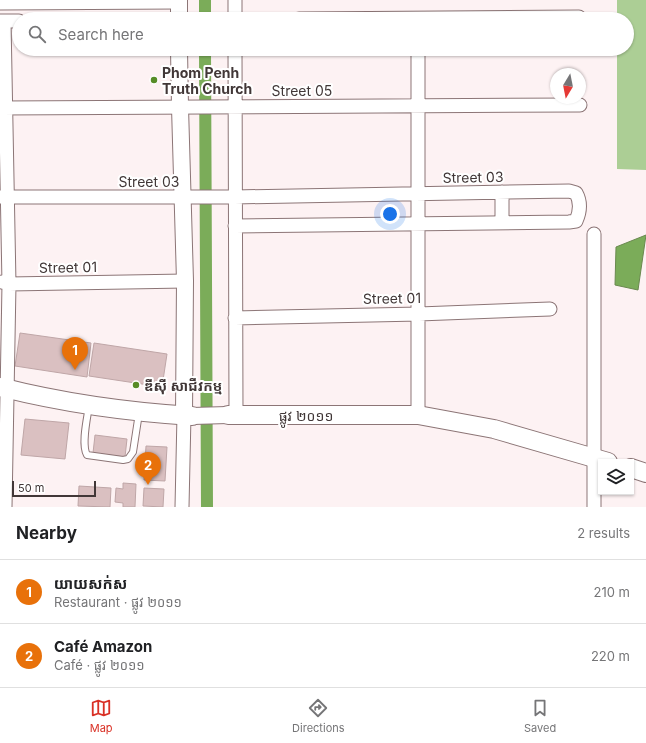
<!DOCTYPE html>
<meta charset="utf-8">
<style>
:root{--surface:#fff;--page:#f6f6f6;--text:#202124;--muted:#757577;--line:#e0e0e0;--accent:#d93025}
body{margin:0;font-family:Inter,"Noto Sans Khmer",sans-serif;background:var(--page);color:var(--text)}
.controls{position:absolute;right:12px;bottom:12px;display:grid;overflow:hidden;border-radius:0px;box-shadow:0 1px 3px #0004}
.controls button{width:36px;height:36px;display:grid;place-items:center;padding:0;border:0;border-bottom:1px solid var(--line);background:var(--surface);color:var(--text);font:20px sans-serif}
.compass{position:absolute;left:550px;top:68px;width:36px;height:36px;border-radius:50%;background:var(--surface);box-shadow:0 1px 3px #0004;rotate:190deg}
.scale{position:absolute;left:12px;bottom:10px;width:84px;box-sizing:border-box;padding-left:4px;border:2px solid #413737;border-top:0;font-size:11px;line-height:14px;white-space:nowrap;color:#413737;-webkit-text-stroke:3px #fff;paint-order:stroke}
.you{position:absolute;left:390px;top:214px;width:14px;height:14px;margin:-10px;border:3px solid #fff;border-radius:50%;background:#1a73e8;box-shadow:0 0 0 6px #1a73e833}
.badge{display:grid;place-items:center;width:26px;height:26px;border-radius:50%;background:var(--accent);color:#fff;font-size:13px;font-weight:700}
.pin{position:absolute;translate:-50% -33px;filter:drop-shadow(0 1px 2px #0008)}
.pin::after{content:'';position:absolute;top:21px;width:14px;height:12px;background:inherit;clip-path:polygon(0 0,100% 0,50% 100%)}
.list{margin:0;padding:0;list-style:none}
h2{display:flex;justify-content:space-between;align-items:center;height:52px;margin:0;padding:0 16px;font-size:17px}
h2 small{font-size:13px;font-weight:400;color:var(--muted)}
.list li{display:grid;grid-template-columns:26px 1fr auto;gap:12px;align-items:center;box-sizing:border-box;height:64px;padding:0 16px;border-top:1px solid var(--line)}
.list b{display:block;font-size:15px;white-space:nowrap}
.list p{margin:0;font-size:13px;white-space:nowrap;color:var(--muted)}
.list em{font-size:13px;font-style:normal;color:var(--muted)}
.icon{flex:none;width:22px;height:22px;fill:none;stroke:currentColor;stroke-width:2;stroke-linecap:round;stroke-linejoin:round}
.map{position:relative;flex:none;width:646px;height:507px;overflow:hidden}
.search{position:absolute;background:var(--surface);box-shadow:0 1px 3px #0004;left:12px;right:12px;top:12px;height:44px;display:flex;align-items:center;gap:10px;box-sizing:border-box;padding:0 14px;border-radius:22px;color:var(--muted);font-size:15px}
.sheet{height:180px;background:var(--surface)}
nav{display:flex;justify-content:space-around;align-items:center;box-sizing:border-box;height:56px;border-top:1px solid var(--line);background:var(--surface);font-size:11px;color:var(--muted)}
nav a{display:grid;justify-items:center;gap:2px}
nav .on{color:var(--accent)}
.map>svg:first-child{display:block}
.green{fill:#acce95}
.water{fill:#7bac59;stroke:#6a894f}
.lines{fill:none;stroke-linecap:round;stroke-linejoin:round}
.canal{stroke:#7bac59;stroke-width:12}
.building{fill:#dac0c1;stroke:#bfa6a7}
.service-casing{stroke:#8c7576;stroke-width:8}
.minor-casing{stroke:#8c7576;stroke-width:15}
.tertiary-casing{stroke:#8c7576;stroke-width:18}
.secondary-casing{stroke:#8c7576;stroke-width:20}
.service{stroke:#fff;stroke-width:6}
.minor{stroke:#fff;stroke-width:13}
.tertiary{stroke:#fff;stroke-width:16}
.secondary{stroke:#fff;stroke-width:18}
.poi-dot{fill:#568c26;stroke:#fff;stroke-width:1.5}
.labels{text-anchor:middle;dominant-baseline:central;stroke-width:4;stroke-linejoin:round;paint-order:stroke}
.poi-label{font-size:14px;font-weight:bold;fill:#413737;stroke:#fff;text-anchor:start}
.street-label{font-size:14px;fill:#413737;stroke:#fff}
</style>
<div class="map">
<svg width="646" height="507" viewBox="0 0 646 507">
<rect width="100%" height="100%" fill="#fdf2f3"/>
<path class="green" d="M 617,0 L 646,0 L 646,170 L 617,169 L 617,49 L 627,49 L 627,19 L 617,19 Z"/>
<path class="water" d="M 646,235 L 638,290 L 615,285 L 616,247 Z"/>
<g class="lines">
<path class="canal" d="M 205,0 L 205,19
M 205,49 L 207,507"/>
</g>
<path class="building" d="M 20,333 L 91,343 L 87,377 L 15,366 Z
M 94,343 L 167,354 L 162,387 L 89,376 Z
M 25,419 L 69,423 L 65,459 L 21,455 Z
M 95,435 L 127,439 L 125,457 L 93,453 Z
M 146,446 L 167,447 L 165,481 L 144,480 Z
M 123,483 L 136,484 L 135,507 L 123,507 L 123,503 L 115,502 L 116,488 L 123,489 Z
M 79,486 L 111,488 L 110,507 L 78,506 Z
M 144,488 L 164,489 L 163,507 L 143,506 Z"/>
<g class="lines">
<g class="service-casing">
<path id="service" d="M 89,406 C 87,419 81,445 87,455 L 123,460 L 128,459 L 133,452 L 139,413"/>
</g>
<g class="minor-casing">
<path id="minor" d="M 0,3 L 179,2
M 235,19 L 235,0
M 299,19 L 579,17
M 0,21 L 19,21
M 4,21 L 9,284 L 5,507
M 235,49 L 236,415
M 418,49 L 418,415
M 0,108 L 580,105
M 502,192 L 502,223
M 0,197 L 235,197 L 569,191 L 576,193 C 581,202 580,212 576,221 L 569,222 L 235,226
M 2,282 L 9,284 L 185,281
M 235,318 L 419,314 L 550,309
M 182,507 L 184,415
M 594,507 L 594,234"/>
</g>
<g class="tertiary-casing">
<path id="tertiary" d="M 179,0 L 179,19
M 179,49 L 180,107 L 185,281 L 184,415
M 192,416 L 228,415"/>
</g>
<g class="secondary-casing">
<path id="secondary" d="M 0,387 C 63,403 128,412 192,416
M 228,415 L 418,415 L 494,429 L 608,462
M 631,468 L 646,473"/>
</g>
<use href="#service" class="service"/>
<use href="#minor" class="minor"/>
<use href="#tertiary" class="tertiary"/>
<use href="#secondary" class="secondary"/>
</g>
<g class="poi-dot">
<circle cx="154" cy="80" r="4"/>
<circle cx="136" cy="385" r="4"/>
</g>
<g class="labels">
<g class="poi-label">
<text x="162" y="72">Phom Penh<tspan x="162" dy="16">Truth Church</tspan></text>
<text x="144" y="385">ឌីស៊ី សាជីវកម្ម</text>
</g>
<g class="street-label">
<text x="302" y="90">Street 05</text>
<text transform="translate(473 177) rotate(-1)">Street 03</text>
<text x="149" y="181">Street 03</text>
<text transform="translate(68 267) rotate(-1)">Street 01</text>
<text transform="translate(392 298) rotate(-1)">Street 01</text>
<text x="306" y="415">ផ្លូវ ២០១១</text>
</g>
</g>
</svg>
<div class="controls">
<button><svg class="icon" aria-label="layers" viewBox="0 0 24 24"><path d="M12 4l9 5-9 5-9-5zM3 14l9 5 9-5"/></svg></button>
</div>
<svg class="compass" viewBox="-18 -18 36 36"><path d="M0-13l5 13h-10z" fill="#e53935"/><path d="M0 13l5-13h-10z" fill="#757577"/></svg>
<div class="scale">50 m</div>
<div class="you"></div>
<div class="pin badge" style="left:75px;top:370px;background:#e8710a">1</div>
<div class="pin badge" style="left:148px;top:485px;background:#e8710a">2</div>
<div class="search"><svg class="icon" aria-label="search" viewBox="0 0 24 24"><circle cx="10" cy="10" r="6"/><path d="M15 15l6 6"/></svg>Search here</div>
</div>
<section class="sheet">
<h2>Nearby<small>2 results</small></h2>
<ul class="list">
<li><span class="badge" style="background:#e8710a">1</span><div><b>យាយសក់ស</b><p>Restaurant · ផ្លូវ ២០១១</p></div><em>210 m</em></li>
<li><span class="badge" style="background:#e8710a">2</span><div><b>Café Amazon</b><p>Café · ផ្លូវ ២០១១</p></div><em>220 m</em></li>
</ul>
</section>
<nav>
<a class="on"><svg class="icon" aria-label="map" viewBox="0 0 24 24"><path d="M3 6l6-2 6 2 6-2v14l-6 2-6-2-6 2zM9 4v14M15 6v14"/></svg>Map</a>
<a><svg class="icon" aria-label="directions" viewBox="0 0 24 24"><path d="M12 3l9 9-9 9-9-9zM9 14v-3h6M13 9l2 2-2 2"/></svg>Directions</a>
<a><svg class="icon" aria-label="saved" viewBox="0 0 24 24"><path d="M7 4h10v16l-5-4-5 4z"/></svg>Saved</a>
</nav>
